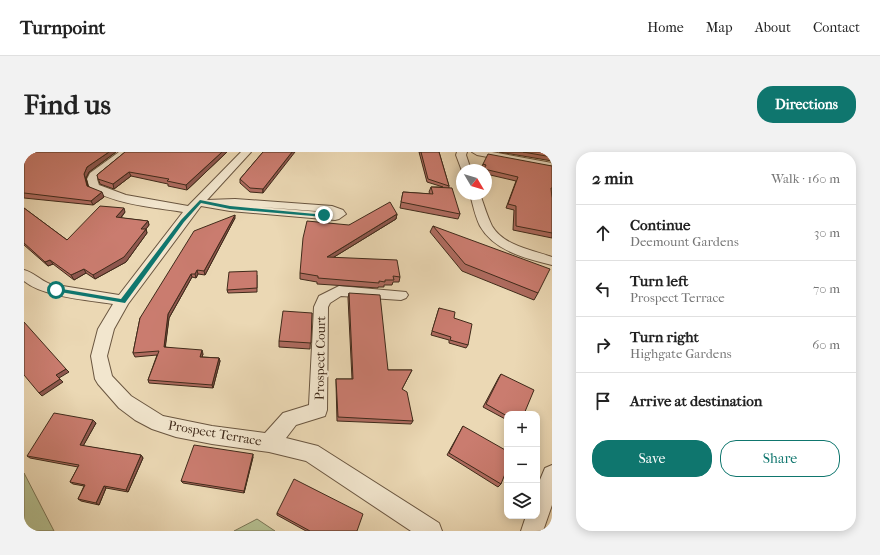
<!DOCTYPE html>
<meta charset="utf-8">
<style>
:root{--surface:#fff;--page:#f2f2f2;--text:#222;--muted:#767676;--line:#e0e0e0;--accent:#0f766e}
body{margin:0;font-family:"IM FELL French Canon",serif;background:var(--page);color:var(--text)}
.controls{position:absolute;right:12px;bottom:12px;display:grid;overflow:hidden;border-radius:8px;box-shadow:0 2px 10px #0003}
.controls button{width:36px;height:36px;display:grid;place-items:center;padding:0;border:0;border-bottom:1px solid var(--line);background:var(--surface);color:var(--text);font:20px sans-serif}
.compass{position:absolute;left:432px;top:12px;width:36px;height:36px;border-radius:50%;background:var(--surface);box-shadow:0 2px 10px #0003;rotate:128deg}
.stop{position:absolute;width:12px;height:12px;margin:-9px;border:3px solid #0f766e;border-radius:50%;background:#fff}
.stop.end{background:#0f766e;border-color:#fff;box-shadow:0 1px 4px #0008}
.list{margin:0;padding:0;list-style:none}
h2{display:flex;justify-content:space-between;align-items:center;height:52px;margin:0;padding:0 16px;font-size:17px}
h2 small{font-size:13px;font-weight:400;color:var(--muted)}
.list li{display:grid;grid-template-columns:26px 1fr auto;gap:12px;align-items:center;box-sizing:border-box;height:56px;padding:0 16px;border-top:1px solid var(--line)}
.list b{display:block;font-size:15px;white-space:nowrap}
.list p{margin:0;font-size:13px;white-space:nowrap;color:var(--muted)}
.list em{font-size:13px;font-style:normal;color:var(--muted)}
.actions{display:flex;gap:8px;padding:12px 16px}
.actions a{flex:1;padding:9px 0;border:1px solid var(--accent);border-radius:16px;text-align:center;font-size:14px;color:var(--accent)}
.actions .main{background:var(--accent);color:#fff}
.icon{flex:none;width:22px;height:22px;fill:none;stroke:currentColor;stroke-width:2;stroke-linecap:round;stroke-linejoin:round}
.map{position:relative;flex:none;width:528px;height:379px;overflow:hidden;border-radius:16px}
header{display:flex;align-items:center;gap:24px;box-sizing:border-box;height:56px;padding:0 20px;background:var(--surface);border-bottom:1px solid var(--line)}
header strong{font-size:19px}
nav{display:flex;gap:22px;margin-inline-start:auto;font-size:14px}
.intro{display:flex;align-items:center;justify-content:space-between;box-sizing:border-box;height:96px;padding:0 24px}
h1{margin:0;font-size:28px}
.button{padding:10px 18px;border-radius:16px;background:var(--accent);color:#fff;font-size:14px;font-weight:700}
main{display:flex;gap:24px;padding:0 24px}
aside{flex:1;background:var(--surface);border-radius:16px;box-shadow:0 2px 10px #0003}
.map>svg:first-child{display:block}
.green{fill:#b4bf90;stroke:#7a7455}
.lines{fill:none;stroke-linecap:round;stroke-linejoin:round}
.minor-casing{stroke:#6a5640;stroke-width:2}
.minor{fill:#f2e6ce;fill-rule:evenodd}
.wall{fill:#ae6b5f;stroke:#3f2a1a}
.shaded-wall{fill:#8d574e;stroke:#3f2a1a}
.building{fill:#ca7c6f;stroke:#3f2a1a}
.route{fill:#0f766e}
.labels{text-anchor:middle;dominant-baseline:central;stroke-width:3.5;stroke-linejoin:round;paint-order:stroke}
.street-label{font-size:13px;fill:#3f2a1a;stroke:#f2e6ce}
</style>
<header>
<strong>Turnpoint</strong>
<nav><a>Home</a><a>Map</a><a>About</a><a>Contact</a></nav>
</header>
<div class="intro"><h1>Find us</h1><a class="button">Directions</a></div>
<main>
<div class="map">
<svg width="528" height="379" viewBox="0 0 528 379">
<rect width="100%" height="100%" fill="#ebd8b4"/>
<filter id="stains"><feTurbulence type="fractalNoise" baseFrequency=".005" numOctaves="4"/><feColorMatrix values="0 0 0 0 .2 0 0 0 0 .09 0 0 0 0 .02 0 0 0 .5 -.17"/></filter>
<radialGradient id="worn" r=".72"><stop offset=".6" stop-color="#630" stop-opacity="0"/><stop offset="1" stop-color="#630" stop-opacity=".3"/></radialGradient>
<path class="green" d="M 0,321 L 30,379 L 0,379 Z
M 233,367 L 251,379 L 210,379 Z"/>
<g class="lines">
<g class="minor-casing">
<path id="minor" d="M 95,0 L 106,0 L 73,27 L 75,33 L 102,43 L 164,54 L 217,0 L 227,0 L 183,48 L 211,47 L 308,54 L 319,58 L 322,62 L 315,67 L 311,68 L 206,59 L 177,54 L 104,152 L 90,177 L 83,204 L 88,224 L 107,244 L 139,264 L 188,274 L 241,281 L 259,261 L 285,253 L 290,155 L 295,144 L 315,134 L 382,140 L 384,143 L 382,146 L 377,148 L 317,144 L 306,151 L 304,155 L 303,258 L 301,264 L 272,273 L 262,286 L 294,294 L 415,371 L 418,379 L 387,379 L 282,309 L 245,300 L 188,292 L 152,285 L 128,277 L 111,268 L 95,256 L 74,232 L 71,227 L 67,204 L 74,177 L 89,152 C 64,148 19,145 0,129 L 0,118 C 9,120 16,128 26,132 L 95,143 L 159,60 C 129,55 94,53 66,37 L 63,27 L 66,21 ZM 236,55 L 306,60 L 308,61 Z
M 433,0 L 443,0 L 442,3 L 447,18 L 438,18 L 438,19 L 432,3 Z
M 448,0 L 468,0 L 528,11 L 528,17 L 453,3 Z
M 446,42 L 456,42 C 460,53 463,64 468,74 C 480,94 508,98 528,105 L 528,113 C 503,107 470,99 456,74 C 451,64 449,53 446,42 Z
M 528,313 L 528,353 L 519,379 L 497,379 L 502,364 L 513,364 L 513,335 L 521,316 Z"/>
</g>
<use href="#minor" class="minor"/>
</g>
<path class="wall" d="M 3,0 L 92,0 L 65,20 L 62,26 L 64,34 L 80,45 L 69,53 L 0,46 L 0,7 Z
M 101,0 L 203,0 L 163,38 L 144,34 L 144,32 L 107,24 L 90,37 L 76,32 L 73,23 Z
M 239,0 L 239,41 L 226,40 L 216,31 L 216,27 Z
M 395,0 L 415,0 L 425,34 L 425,36 L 436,62 L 434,67 L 376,56 L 379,40 L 406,42 L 405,40 L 407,35 L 419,35 L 403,30 Z
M 475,0 L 528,0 L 528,9 Z
M 459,12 L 528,14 L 528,41 L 527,40 L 528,46 L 528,86 L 489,78 L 490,58 L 482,56 L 492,29 L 462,22 L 462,18 L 460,18 L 460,17 L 457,16 Z
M 0,56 L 43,88 L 101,60 L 97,66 L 124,69 L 125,73 L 122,77 L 123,81 L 102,110 L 71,127 L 62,121 L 50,128 L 29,112 L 24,114 L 0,93 Z
M 373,62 L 372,67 L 310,105 L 376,125 L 375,130 L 369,130 L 368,133 L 360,133 L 360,135 L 354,135 L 354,136 L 293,132 L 293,130 L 276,127 L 276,121 L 325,73 Z
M 211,66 L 181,123 L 174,122 L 172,126 L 168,125 L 145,166 L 141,195 L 179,202 L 178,205 L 195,206 L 196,209 L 189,236 L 125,231 L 124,228 L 133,203 L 111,205 L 109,201 L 116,166 Z
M 409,74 L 514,141 L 510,148 L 438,119 L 406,80 Z
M 233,123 L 233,140 L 204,141 L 203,138 Z
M 325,141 L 364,218 L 388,218 L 378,237 L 389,269 L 387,272 L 313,269 L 312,231 L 312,227 L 328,227 L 324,146 Z
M 415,156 L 430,166 L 444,193 L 442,196 L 425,191 L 425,188 L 407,183 Z
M 288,161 L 286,197 L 255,195 L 255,189 Z
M 477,222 L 483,262 L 483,268 L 459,255 L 475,225 Z
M 69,268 L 72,271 L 59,294 L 117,303 L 119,306 L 104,340 L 82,336 L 75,353 L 57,349 L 54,347 L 60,334 L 49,332 L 46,330 L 54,315 L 6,306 L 3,304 Z
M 439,274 L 477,332 L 474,335 L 423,303 Z
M 229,305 L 220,341 L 159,331 L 157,329 Z
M 253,361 L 333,379 L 282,379 L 253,363 Z"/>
<path class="shaded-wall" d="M 85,0 L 92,0 L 65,20 L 62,26 L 65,38 L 60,22 L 63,15 Z
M 198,0 L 203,0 L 163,38 L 162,33 Z
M 268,0 L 271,0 L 239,41 L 239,37 Z
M 105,20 L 107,24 L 90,37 L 89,32 Z
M 78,40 L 80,45 L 69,53 L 67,49 Z
M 100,56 L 101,60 L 94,69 L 92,65 Z
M 373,62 L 372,67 L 302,110 L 303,105 Z
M 211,63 L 211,66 L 181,123 L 180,119 Z
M 124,69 L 125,73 L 119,81 L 117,77 Z
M 122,77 L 123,81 L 102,110 L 71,127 L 69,123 Z
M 26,108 L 29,112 L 24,114 L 21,110 Z
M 60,117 L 62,121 L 50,128 L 47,123 Z
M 173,118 L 174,122 L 172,126 L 171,122 Z
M 167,122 L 168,125 L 145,166 L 141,198 L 140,195 L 144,162 Z
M 178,198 L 179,202 L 177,208 L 176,205 Z
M 195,206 L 196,209 L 189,236 L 188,233 Z
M 42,217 L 45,220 L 35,226 L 32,223 Z
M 36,227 L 39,230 L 18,244 L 15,241 Z
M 69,268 L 72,271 L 58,296 L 56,293 Z
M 229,302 L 229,305 L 220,341 L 220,339 Z
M 117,303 L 119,306 L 104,340 L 102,338 Z
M 80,334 L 82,336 L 75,353 L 72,351 Z"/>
<path class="building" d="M 3,0 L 85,0 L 63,15 L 60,22 L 63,34 L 78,40 L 67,49 L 0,41 L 0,7 Z
M 101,0 L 198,0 L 162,33 L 143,29 L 145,27 L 105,20 L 89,32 L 74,27 L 73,23 Z
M 239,0 L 268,0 L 239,37 L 226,36 L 216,27 Z
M 397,0 L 415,0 L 425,34 L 404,27 Z
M 499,0 L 528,0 L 528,5 Z
M 464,2 L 528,14 L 528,36 L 527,36 L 528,46 L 528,81 L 492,74 L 492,54 L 484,52 L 494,25 L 460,17 L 462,13 L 459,12 Z
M 407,35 L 428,36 L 436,62 L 377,50 L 379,40 L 409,42 Z
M 366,50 L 373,62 L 303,105 L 373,108 L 376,125 L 369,124 L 370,128 L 361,128 L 361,130 L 355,129 L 355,131 L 294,126 L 294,124 L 276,121 L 279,86 L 283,69 L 325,73 Z
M 76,54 L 100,56 L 92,65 L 124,69 L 117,77 L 122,77 L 100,105 L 69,123 L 60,117 L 47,123 L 26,108 L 21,110 L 0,91 L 0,56 L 43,88 Z
M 211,63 L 180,119 L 173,118 L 171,122 L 167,122 L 144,162 L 140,195 L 178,198 L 176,205 L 195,206 L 188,233 L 124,228 L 135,199 L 109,201 L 116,166 L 170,79 Z
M 409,74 L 526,117 L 514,141 L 441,112 Z
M 233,119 L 233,136 L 203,138 L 205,120 Z
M 325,141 L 356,143 L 364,218 L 388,218 L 378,237 L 383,240 L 389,269 L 314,265 L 312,227 L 329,227 Z
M 415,156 L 431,160 L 430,166 L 448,172 L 444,193 L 426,188 L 427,185 L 408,179 Z
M 259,159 L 288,161 L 287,191 L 255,189 Z
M 0,170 L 42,217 L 32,223 L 36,227 L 15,241 L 0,223 Z
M 477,222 L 510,238 L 500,262 L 483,262 L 483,264 L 462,252 Z
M 30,261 L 69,268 L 56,293 L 117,303 L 102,338 L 80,334 L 72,351 L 54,347 L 61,333 L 46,330 L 55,313 L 3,304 Z
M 439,274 L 483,299 L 483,317 L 477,332 L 425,301 Z
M 170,293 L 229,302 L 220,339 L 157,329 Z
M 270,327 L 339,362 L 333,379 L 286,379 L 253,361 Z"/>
<path class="route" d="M 176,48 L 206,54 L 302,63 L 300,65 L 206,57 L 177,51 L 160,70 L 101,151 L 30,139 L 29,138 L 32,136 L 97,147 L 157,68 Z"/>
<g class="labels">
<g class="street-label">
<text transform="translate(296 206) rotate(-89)">Prospect Court</text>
<text transform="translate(191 281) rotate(10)">Prospect Terrace</text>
</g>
</g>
<rect width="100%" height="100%" filter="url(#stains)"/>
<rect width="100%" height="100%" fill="url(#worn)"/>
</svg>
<div class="controls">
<button>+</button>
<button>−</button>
<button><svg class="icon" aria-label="layers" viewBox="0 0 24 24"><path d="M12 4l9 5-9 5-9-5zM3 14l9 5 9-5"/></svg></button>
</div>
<svg class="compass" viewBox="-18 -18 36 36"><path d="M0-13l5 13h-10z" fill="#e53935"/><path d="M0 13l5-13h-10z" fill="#767676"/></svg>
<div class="stop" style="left:32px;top:138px"></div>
<div class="stop end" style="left:300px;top:63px"></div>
</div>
<aside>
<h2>2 min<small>Walk · 160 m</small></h2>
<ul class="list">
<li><svg class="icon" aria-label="ahead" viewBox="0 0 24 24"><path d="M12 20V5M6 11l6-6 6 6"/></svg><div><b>Continue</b><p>Deemount Gardens</p></div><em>30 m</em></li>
<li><svg class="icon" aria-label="left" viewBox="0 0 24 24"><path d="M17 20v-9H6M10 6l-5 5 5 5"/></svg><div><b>Turn left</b><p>Prospect Terrace</p></div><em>70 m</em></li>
<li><svg class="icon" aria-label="right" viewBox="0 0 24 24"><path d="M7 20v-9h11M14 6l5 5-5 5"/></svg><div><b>Turn right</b><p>Highgate Gardens</p></div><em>60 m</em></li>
<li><svg class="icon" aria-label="arrive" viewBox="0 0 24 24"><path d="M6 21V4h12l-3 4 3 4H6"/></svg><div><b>Arrive at destination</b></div></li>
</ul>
<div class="actions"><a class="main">Save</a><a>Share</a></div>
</aside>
</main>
